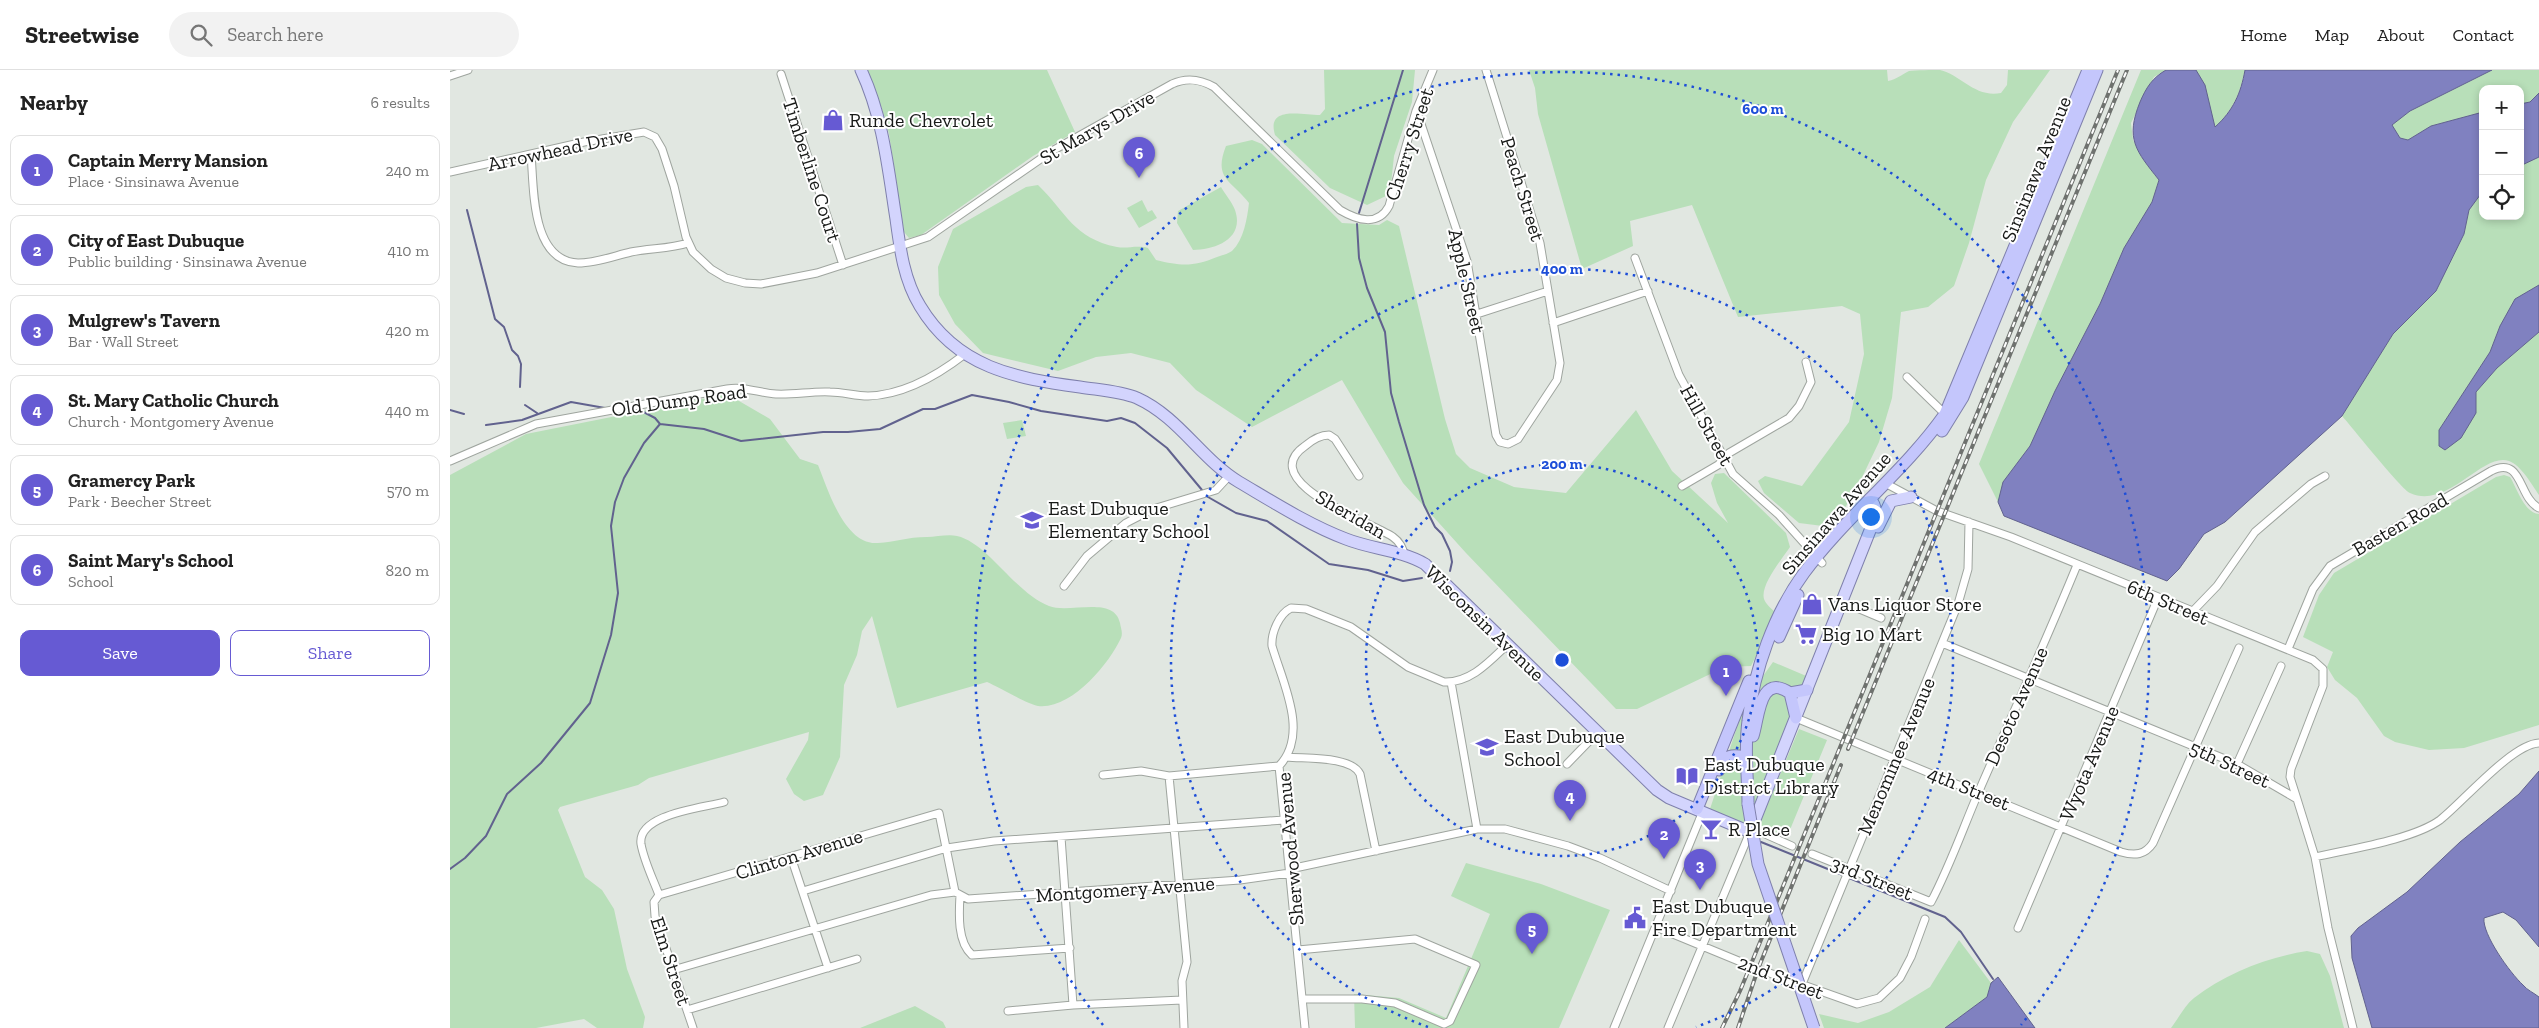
<!DOCTYPE html>
<meta charset="utf-8">
<style>
:root{--surface:#fff;--page:#f2f2f2;--text:#222;--muted:#767676;--line:#e0e0e0;--accent:#665ad3}
body{margin:0;font-family:"Zilla Slab",serif;background:var(--page);color:var(--text)}
.controls{position:absolute;right:15px;top:15px;display:grid;overflow:hidden;border-radius:10px;box-shadow:0 2px 8px #0003}
.controls button{width:45px;height:45px;display:grid;place-items:center;padding:0;border:0;border-bottom:1px solid var(--line);background:var(--surface);color:var(--text);font:25px sans-serif}
.you{position:absolute;left:1420px;top:446px;width:18px;height:18px;margin:-12px;border:4px solid #fff;border-radius:50%;background:#1a73e8;box-shadow:0 0 0 8px #1a73e833}
.badge{display:grid;place-items:center;width:32px;height:32px;border-radius:50%;background:var(--accent);color:#fff;font-size:16px;font-weight:700}
.pin{position:absolute;translate:-50% -41px;filter:drop-shadow(0 1px 2px #0008)}
.pin::after{content:'';position:absolute;top:26px;width:18px;height:15px;background:inherit;clip-path:polygon(0 0,100% 0,50% 100%)}
.list{margin:0;padding:0;list-style:none}
h2{display:flex;justify-content:space-between;align-items:center;height:65px;margin:0;padding:0 20px;font-size:21px}
h2 small{font-size:16px;font-weight:400;color:var(--muted)}
.list li{display:grid;grid-template-columns:32px 1fr auto;gap:15px;align-items:center;box-sizing:border-box;height:70px;margin:0 10px 10px;padding:0 10px;border:1px solid var(--line);border-radius:10px}
.list b{display:block;font-size:19px;white-space:nowrap}
.list p{margin:0;font-size:16px;white-space:nowrap;color:var(--muted)}
.list em{font-size:16px;font-style:normal;color:var(--muted)}
.actions{display:flex;gap:10px;padding:15px 20px}
.actions a{flex:1;padding:11px 0;border:1px solid var(--accent);border-radius:10px;text-align:center;font-size:18px;color:var(--accent)}
.actions .main{background:var(--accent);color:#fff}
.icon{flex:none;width:28px;height:28px;fill:none;stroke:currentColor;stroke-width:2;stroke-linecap:round;stroke-linejoin:round}
.map{position:relative;flex:none;width:2089px;height:958px;overflow:hidden}
header{display:flex;align-items:center;gap:30px;box-sizing:border-box;height:70px;padding:0 25px;background:var(--surface);border-bottom:1px solid var(--line)}
header strong{font-size:24px}
nav{display:flex;gap:28px;margin-inline-start:auto;font-size:18px}
.search{width:350px;height:45px;background:var(--page);display:flex;align-items:center;gap:12px;box-sizing:border-box;padding:0 18px;border-radius:28px;color:var(--muted);font-size:19px}
main{display:flex}
aside{flex:1;background:var(--surface)}
.map>svg:first-child{display:block}
.green{fill:#b8dfb9}
.water{fill:#8081c0;stroke:#61628e}
.lines{fill:none;stroke-linecap:round;stroke-linejoin:round}
.stream{stroke:#61628e;stroke-width:2}
.minor-casing{stroke:#9fa59f;stroke-width:9}
.primary-casing{stroke:#7f80ac;stroke-width:13}
.trunk-casing{stroke:#7f80ac;stroke-width:13}
.minor{stroke:#fff;stroke-width:7}
.primary{stroke:#d3d4fd;stroke-width:11}
.trunk{stroke:#c4c6fc;stroke-width:11}
.rail-casing{stroke:#6f726f;stroke-width:4}
.rail{stroke:#fff;stroke-width:2;stroke-dasharray:5.5;stroke-linecap:butt}
.trunk-bridge-casing{stroke:#7f80ac;stroke-width:13;stroke-linecap:butt}
.trunk-bridge{stroke:#c4c6fc;stroke-width:11}
.ring{fill:none;stroke:#1d4ed8;stroke-width:2.5;stroke-dasharray:2.5 5}
.labels{text-anchor:middle;dominant-baseline:central;stroke-width:4;stroke-linejoin:round;paint-order:stroke}
.poi-label{font-size:20px;fill:#181a18;stroke:#fff;text-anchor:start}
.street-label{font-size:20px;fill:#181a18;stroke:#fff}
.centre{fill:#1d4ed8;stroke:#fff;stroke-width:2.5}
.ring-label{font-size:15px;text-anchor:middle;font-weight:bold;fill:#1d4ed8;stroke:#fff;stroke-width:4;stroke-linejoin:round;paint-order:stroke}
</style>
<header>
<strong>Streetwise</strong>
<div class="search"><svg class="icon" aria-label="search" viewBox="0 0 24 24"><circle cx="10" cy="10" r="6"/><path d="M15 15l6 6"/></svg>Search here</div>
<nav><a>Home</a><a>Map</a><a>About</a><a>Contact</a></nav>
</header>
<main>
<aside>
<h2>Nearby<small>6 results</small></h2>
<ul class="list">
<li><span class="badge">1</span><div><b>Captain Merry Mansion</b><p>Place · Sinsinawa Avenue</p></div><em>240 m</em></li>
<li><span class="badge">2</span><div><b>City of East Dubuque</b><p>Public building · Sinsinawa Avenue</p></div><em>410 m</em></li>
<li><span class="badge">3</span><div><b>Mulgrew's Tavern</b><p>Bar · Wall Street</p></div><em>420 m</em></li>
<li><span class="badge">4</span><div><b>St. Mary Catholic Church</b><p>Church · Montgomery Avenue</p></div><em>440 m</em></li>
<li><span class="badge">5</span><div><b>Gramercy Park</b><p>Park · Beecher Street</p></div><em>570 m</em></li>
<li><span class="badge">6</span><div><b>Saint Mary's School</b><p>School</p></div><em>820 m</em></li>
</ul>
<div class="actions"><a class="main">Save</a><a>Share</a></div>
</aside>
<div class="map">
<svg width="2089" height="958" viewBox="0 0 2089 958">
<rect width="100%" height="100%" fill="#e1e7e1"/>
<path class="green" d="M 417,0 L 597,0 L 625,62 L 583,86 L 471,165 L 459,168 L 454,162 L 439,64 L 432,39 Z
M 874,0 L 965,0 L 962,32 L 944,86 L 941,114 L 936,126 L 917,135 L 880,118 L 825,65 C 816,35 852,45 870,45 L 875,39 Z
M 1079,0 L 1437,0 L 1438,11 C 1447,9 1451,5 1459,1 C 1465,0 1484,0 1490,0 C 1511,5 1525,28 1551,23 L 1557,15 L 1558,0 L 1600,0 L 1563,52 L 1536,110 L 1519,173 L 1504,216 L 1478,237 L 1451,242 L 1442,328 L 1429,372 L 1405,422 L 1392,442 L 1373,456 L 1349,453 L 1314,423 L 1308,411 L 1315,406 L 1352,416 L 1399,352 L 1414,284 L 1410,244 L 1392,236 L 1288,247 L 1242,135 L 1180,151 L 1183,176 L 1132,199 L 1088,44 L 1085,18 Z
M 1691,0 L 1716,0 L 1704,7 L 1681,53 L 1683,70 L 1694,91 L 1709,110 L 1702,132 L 1674,178 L 1650,234 L 1605,321 L 1580,376 L 1553,412 L 1548,432 L 1529,394 Z
M 1746,0 L 1795,0 C 1790,23 1783,41 1765,57 Z
M 2042,0 L 2089,0 L 2089,23 L 2080,32 L 2070,34 L 2070,19 L 2033,19 L 2033,42 L 1981,56 L 1958,70 L 1950,68 L 1942,55 L 1960,41 Z
M 802,70 L 812,74 L 892,153 L 929,155 L 937,150 L 949,156 L 995,349 L 1006,384 L 1020,398 L 1064,417 L 1116,423 L 1186,340 L 1222,401 L 1278,453 L 1267,433 L 1261,413 L 1265,404 L 1274,403 L 1336,463 L 1340,477 C 1332,489 1310,515 1314,529 C 1316,535 1323,540 1327,544 L 1301,596 L 1275,597 L 1187,639 L 1166,639 L 1016,483 L 953,413 L 892,310 L 802,357 L 746,320 L 720,293 L 681,283 L 646,287 L 608,301 L 533,283 L 505,254 L 489,225 L 488,197 L 503,159 L 576,117 L 588,115 C 617,143 623,168 667,177 C 677,179 686,175 698,178 L 706,190 C 731,196 743,197 767,187 C 772,185 778,184 782,181 C 794,169 797,149 799,133 C 781,110 763,109 776,76 Z
M 2089,87 L 2089,215 L 2065,229 L 2050,256 L 2040,282 L 1989,360 L 2026,343 L 2026,322 L 2047,298 L 2089,262 L 2089,425 C 2082,415 2071,395 2059,391 C 2032,382 1998,440 1960,423 C 1952,420 1902,357 1892,346 L 1943,264 L 1986,221 L 2014,164 L 2019,140 L 2033,121 L 2033,146 L 2070,146 L 2070,96 Z
M 771,117 C 775,124 782,132 785,140 C 795,169 765,180 743,180 L 727,153 L 728,141 Z
M 692,130 L 698,142 L 702,140 L 707,148 L 689,158 L 677,138 Z
M 277,324 L 320,349 L 350,389 L 368,395 C 378,420 395,476 428,473 C 445,472 457,467 477,467 C 486,467 498,464 507,466 C 538,473 564,522 599,536 C 619,544 664,525 670,553 C 671,559 673,563 671,568 C 659,594 621,640 588,636 C 577,634 549,617 537,612 L 447,638 L 422,546 L 412,561 L 407,585 L 394,615 L 390,687 L 373,725 L 354,731 L 344,724 L 336,709 L 358,670 L 359,662 L 199,708 L 188,715 L 110,737 L 108,740 L 135,807 L 152,820 L 164,839 L 177,899 L 195,947 L 193,958 L 147,958 L 134,949 L 86,958 L 0,958 L 0,405 L 76,364 Z
M 572,350 L 576,366 L 557,369 L 553,353 Z
M 2054,405 L 2060,407 C 2067,418 2074,443 2089,444 L 2089,655 L 2014,678 L 1979,680 L 1945,672 L 1934,666 L 1907,628 L 1885,610 L 1877,597 L 1883,582 L 1853,567 L 1869,525 L 1884,503 L 2046,407 Z
M 1323,592 L 1361,608 L 1298,760 L 1259,742 L 1296,630 Z
M 1349,659 L 1377,670 L 1337,767 L 1309,755 Z
M 1016,793 L 1091,814 L 1160,840 L 1109,958 L 905,958 L 904,924 L 949,928 L 996,948 L 1040,844 L 1001,826 Z
M 1509,870 L 1541,913 L 1537,927 L 1495,958 L 1374,958 L 1369,944 L 1408,953 L 1439,942 L 1480,917 Z
M 1857,881 L 1870,884 L 1880,906 L 1894,958 L 1721,958 C 1728,949 1735,935 1744,928 C 1776,903 1818,887 1857,881 Z
M 465,936 L 493,952 L 496,958 L 410,958 Z"/>
<path class="water" d="M 1716,0 L 1746,0 L 1755,15 L 1765,57 C 1783,41 1791,23 1795,0 L 2042,0 L 1960,41 L 1942,55 L 1950,68 L 1958,70 L 1981,56 L 2033,42 L 2033,121 L 2019,140 L 2014,164 L 1986,221 L 1943,264 L 1892,346 L 1775,452 L 1754,464 L 1729,499 L 1717,511 L 1554,446 L 1548,432 L 1553,412 L 1580,376 L 1605,321 L 1650,234 L 1674,178 L 1702,132 L 1709,110 C 1686,81 1675,69 1690,32 C 1696,18 1702,8 1716,0 Z
M 2089,23 L 2089,87 L 2070,96 L 2070,34 L 2080,32 Z
M 2089,215 L 2089,262 L 2047,298 L 2026,322 L 2026,343 L 2011,368 L 1995,380 L 1989,376 L 1989,360 L 2040,282 L 2050,256 L 2065,229 Z
M 2089,701 L 2089,877 L 2066,850 L 2053,842 L 2034,848 C 2032,864 2060,903 2073,915 C 2077,920 2084,923 2089,927 L 2089,958 L 1922,958 L 1902,888 L 1901,866 L 1908,858 L 1957,822 L 2010,772 L 2069,724 Z
M 1548,907 L 1585,958 L 1495,958 L 1537,927 L 1541,913 Z"/>
<g class="lines">
<path class="stream" d="M 17,140 L 45,249 L 54,257 L 62,280 L 68,286 L 71,294 L 70,317
M 909,143 L 953,0
M 907,154 L 909,188 L 917,218 L 935,262 L 941,323 L 949,352 L 974,435 L 985,457 L 992,464 L 1000,481 L 1002,492 L 1000,501
M 75,335 L 87,343
M 186,338 L 205,348 L 210,354 L 254,359 L 291,371 L 373,362 L 398,362 L 430,359 L 473,339 L 485,339 L 522,325 L 559,332 L 591,341 L 657,351 L 671,348 L 685,353 L 717,378 L 752,420
M 0,340 L 14,344
M 36,355 L 72,350 L 121,332 L 155,338
M 758,427 L 786,443 L 817,451 L 879,494 L 918,500 L 953,511 L 972,508
M 1311,772 L 1395,806
M 0,799 L 15,788 L 36,766 L 57,724 L 91,693 L 140,633 L 161,565 L 168,523 L 161,456 L 165,432 L 174,408 L 194,373 L 210,354
M 1399,808 L 1495,847 L 1511,862 L 1543,909"/>
<g class="minor-casing">
<path id="minor" d="M 331,4 L 393,195
M 0,6 L 18,0
M 967,42 L 1017,191 L 1046,365 L 1050,372 L 1058,374 L 1068,369 L 1107,310 L 1110,293 L 1090,173 L 1036,0
M 81,84 C 84,119 81,191 128,193 C 146,193 164,186 181,182 C 200,178 220,179 238,173
M 0,102 L 134,72 L 194,62 L 205,67 L 212,79 L 224,116 L 236,167 L 243,182 L 261,199 L 276,208 L 295,213 L 311,214 L 367,203 L 478,167 L 602,81 L 722,14 C 737,7 750,9 764,17 L 890,140 C 907,150 928,157 939,136 L 966,41 L 983,0
M 1185,188 L 1229,305 L 1283,404 L 1329,445 L 1372,493
M 1027,244 L 1098,221
M 1103,253 L 1198,221
M 1457,307 L 1497,346
M 0,391 L 86,354 L 277,319 C 295,316 309,323 326,324 C 344,325 362,321 380,322 C 393,322 405,326 418,326 C 453,325 488,305 515,284
M 909,406 L 885,369 L 879,365 C 870,365 862,370 855,376 C 803,412 925,454 943,467 C 950,472 952,477 955,486
M 1435,413 L 1487,441 L 1561,467 L 1863,590 L 1873,599 L 1873,616 L 1841,699 L 1840,707 L 1847,729
M 1232,416 L 1268,395 L 1279,383 L 1339,348 L 1349,336 L 1361,312 L 1356,292
M 614,516 L 637,486 L 676,453 L 703,439 L 766,420 L 779,406
M 1393,532 L 1431,548
M 1742,542 L 1767,516 L 1805,462 L 1861,414 L 1875,406
M 1492,573 L 1787,694 L 1847,729 L 1865,787 L 1878,858 L 1903,958
M 1838,579 L 1863,519 L 1880,496 L 2041,401 C 2073,385 2068,428 2089,438
M 1001,612 L 1027,759
M 1346,648 L 1671,782 C 1685,786 1695,785 1703,773 L 1789,578
M 837,687 C 856,689 901,686 910,704 L 926,781
M 1117,694 L 1148,662
M 1787,694 L 1831,596
M 653,705 L 691,701 L 719,706 L 829,696
M 719,706 L 737,892 L 732,911 L 734,958
M 611,767 L 623,935
M 1362,784 L 1481,832 C 1500,796 1513,758 1529,721 C 1562,645 1596,571 1627,495
M 341,787 L 378,898
M 1865,787 C 1899,779 1962,770 1990,750 C 2013,732 2062,674 2089,673
M 840,799 L 1027,759 L 1055,759 L 1118,776 L 1150,788 L 1221,821
M 353,821 L 497,778 L 544,771 L 834,750
M 209,825 L 489,743 L 505,822 L 518,829 L 790,810 L 840,803
M 209,825 C 203,809 194,791 191,774 C 187,744 253,738 274,732
M 209,825 L 204,832 L 205,846 L 243,958
M 510,825 C 509,843 507,872 522,885 L 620,878
M 1206,857 L 1308,899 L 1407,934 L 1429,928 L 1450,908 L 1461,887 L 1475,849
M 1568,858 L 1708,528
M 848,880 L 965,869 L 1026,895 L 1000,951 L 994,954 L 945,933 L 912,929 L 852,929
M 223,900 L 481,825 L 505,822
M 1352,914 L 1508,534 L 1518,499 L 1519,452
M 237,940 L 407,889
M 558,941 L 623,935 L 732,930
M 855,958 L 829,696 C 860,664 832,611 822,576 C 821,563 829,544 841,538 L 856,539 L 901,557 L 958,597 L 994,612 C 1021,613 1040,591 1058,574
M 1164,958 L 1253,741
M 1218,958 L 1300,762 L 1306,760 L 1342,776"/>
</g>
<g class="primary-casing">
<path id="primary" d="M 411,0 C 433,47 438,98 446,149 C 450,179 454,210 470,236 C 507,298 565,308 630,317 C 649,320 670,321 687,328 C 729,347 751,389 789,412 C 823,432 859,455 896,469 C 921,479 951,480 975,494 L 1207,720 L 1219,728 L 1300,762 L 1423,453 C 1426,444 1427,436 1420,429
M 1428,457 L 1441,431 L 1461,427"/>
</g>
<g class="trunk-casing">
<path id="trunk" d="M 1492,361 L 1513,327 L 1647,0
M 1329,567 L 1348,525
M 1340,623 L 1357,620
M 1303,666 C 1309,648 1309,602 1340,623 L 1346,648
M 1269,700 C 1273,690 1277,684 1289,686 L 1296,693
M 1298,734 C 1298,706 1294,679 1298,651 C 1304,600 1324,544 1354,503 C 1396,446 1454,402 1495,344 L 1638,0
M 1247,739 L 1299,611"/>
</g>
<use href="#minor" class="minor"/>
<use href="#primary" class="primary"/>
<use href="#trunk" class="trunk"/>
<g class="rail-casing">
<path id="rail" d="M 1398,679 L 1677,0
M 1272,958 L 1290,921 L 1668,0
M 1288,958 L 1308,899 L 1391,695"/>
</g>
<use href="#rail" class="rail"/>
<g class="trunk-bridge-casing">
<path id="trunk-bridge" d="M 1298,734 L 1308,794 L 1364,958"/>
</g>
<use href="#trunk-bridge" class="trunk-bridge"/>
</g>
<g class="ring">
<circle cx="1112" cy="590" r="196"/>
<path d="M978 957A391 391 0 1 1 1246 957"/>
<path d="M653 955A587 587 0 1 1 1571 955"/>
</g>
<defs>
<g id="shop-bare" transform="scale(1.725)"><path d="M-5-2.5h2.3a2.7 3.5 0 0 1 5.4 0H5L5.5 6h-11ZM-1.5-2.5h3a1.5 2.3 0 0 0-3 0Z" fill="#665ad3" stroke="#fff" stroke-width="2.5" paint-order="stroke"/></g>
<g id="school-bare" transform="scale(1.725)"><path d="M0-5L7-2L0 1L-7-2ZM-4 1L0 2.5L4 1V4Q0 6-4 4Z" fill="#665ad3" stroke="#fff" stroke-width="2.5" paint-order="stroke"/></g>
<g id="supermarket-bare" transform="scale(1.725)"><path d="M-6-5.5h2.5l.6 2H6L4.5 2H-2.5L-4.4-4H-6ZM-1.5 3.2a1.3 1.3 0 1 0 .1 0ZM3 3.2a1.3 1.3 0 1 0 .1 0Z" fill="#665ad3" stroke="#fff" stroke-width="2.5" paint-order="stroke"/></g>
<g id="library-bare" transform="scale(1.725)"><path d="M-6-4Q-3-5.5-.7-3.5V5Q-3 3-6 4ZM6-4Q3-5.5 .7-3.5V5Q3 3 6 4Z" fill="#665ad3" stroke="#fff" stroke-width="2.5" paint-order="stroke"/></g>
<g id="bar-bare" transform="scale(1.725)"><path d="M-6-5H6L.8 .8V4.5H3.5V6h-7V4.5H-.8V.8Z" fill="#665ad3" stroke="#fff" stroke-width="2.5" paint-order="stroke"/></g>
<g id="civic-bare" transform="scale(1.725)"><path d="M-.6-6.5H3V-4.5H.6V-3L4-1V1h2V6H-6V1h2V-1L-.6-3ZM-1.2 2.5V6h2.4V2.5Z" fill="#665ad3" stroke="#fff" stroke-width="2.5" paint-order="stroke"/></g>
</defs>
<g fill-rule="evenodd">
<use href="#shop-bare" x="383" y="50"/>
<use href="#school-bare" x="582" y="450"/>
<use href="#shop-bare" x="1362" y="534"/>
<use href="#supermarket-bare" x="1356" y="564"/>
<use href="#school-bare" x="1037" y="677"/>
<use href="#library-bare" x="1237" y="706"/>
<use href="#bar-bare" x="1261" y="759"/>
<use href="#civic-bare" x="1185" y="848"/>
</g>
<g class="labels">
<g class="poi-label">
<text x="399" y="50">Runde Chevrolet</text>
<text x="598" y="438">East Dubuque<tspan x="598" dy="23">Elementary School</tspan></text>
<text x="1378" y="534">Vans Liquor Store</text>
<text x="1372" y="564">Big 10 Mart</text>
<text x="1054" y="666">East Dubuque<tspan x="1054" dy="23">School</tspan></text>
<text x="1254" y="694">East Dubuque<tspan x="1254" dy="23">District Library</tspan></text>
<text x="1278" y="759">R Place</text>
<text x="1202" y="836">East Dubuque<tspan x="1202" dy="23">Fire Department</tspan></text>
</g>
<g class="street-label">
<text transform="translate(647 57) rotate(-30)">St Marys Drive</text>
<text transform="translate(959 74) rotate(-72)">Cherry Street</text>
<text transform="translate(110 79) rotate(-12)">Arrowhead Drive</text>
<text transform="translate(1586 99) rotate(-68)">Sinsinawa Avenue</text>
<text transform="translate(362 100) rotate(72)">Timberline Court</text>
<text transform="translate(1073 119) rotate(73)">Peach Street</text>
<text transform="translate(1017 211) rotate(77)">Apple Street</text>
<text transform="translate(229 330) rotate(-8)">Old Dump Road</text>
<text transform="translate(1257 355) rotate(61)">Hill Street</text>
<text transform="translate(1386 443) rotate(-49)">Sinsinawa Avenue</text>
<text transform="translate(901 444) rotate(30)">Sheridan</text>
<text transform="translate(1950 454) rotate(-30)">Basten Road</text>
<text transform="translate(1718 532) rotate(23)">6th Street</text>
<text transform="translate(1035 553) rotate(44)">Wisconsin Avenue</text>
<text transform="translate(1566 636) rotate(-66)">Desoto Avenue</text>
<text transform="translate(1446 686) rotate(-67)">Menominee Avenue</text>
<text transform="translate(1639 693) rotate(-67)">Wyota Avenue</text>
<text transform="translate(1780 694) rotate(25)">5th Street</text>
<text transform="translate(1519 718) rotate(22)">4th Street</text>
<text transform="translate(840 779) rotate(-95)">Sherwood Avenue</text>
<text transform="translate(349 784) rotate(-17)">Clinton Avenue</text>
<text transform="translate(1422 808) rotate(22)">3rd Street</text>
<text transform="translate(675 819) rotate(-4)">Montgomery Avenue</text>
<text transform="translate(221 891) rotate(72)">Elm Street</text>
<text transform="translate(1331 907) rotate(21)">2nd Street</text>
</g>
</g>
<circle cx="1112" cy="590" r="8" class="centre"/>
<g class="ring-label">
<text x="1313" y="44">600 m</text>
<text x="1112" y="204">400 m</text>
<text x="1112" y="399">200 m</text>
</g>
</svg>
<div class="controls">
<button>+</button>
<button>−</button>
<button><svg class="icon" aria-label="locate" viewBox="0 0 24 24"><circle cx="12" cy="12" r="6"/><path d="M12 2v4M12 18v4M2 12h4M18 12h4"/></svg></button>
</div>
<div class="you"></div>
<div class="pin badge" style="left:1276px;top:626px">1</div>
<div class="pin badge" style="left:1214px;top:789px">2</div>
<div class="pin badge" style="left:1250px;top:820px">3</div>
<div class="pin badge" style="left:1120px;top:751px">4</div>
<div class="pin badge" style="left:1082px;top:884px">5</div>
<div class="pin badge" style="left:689px;top:108px">6</div>
</div>
</main>
